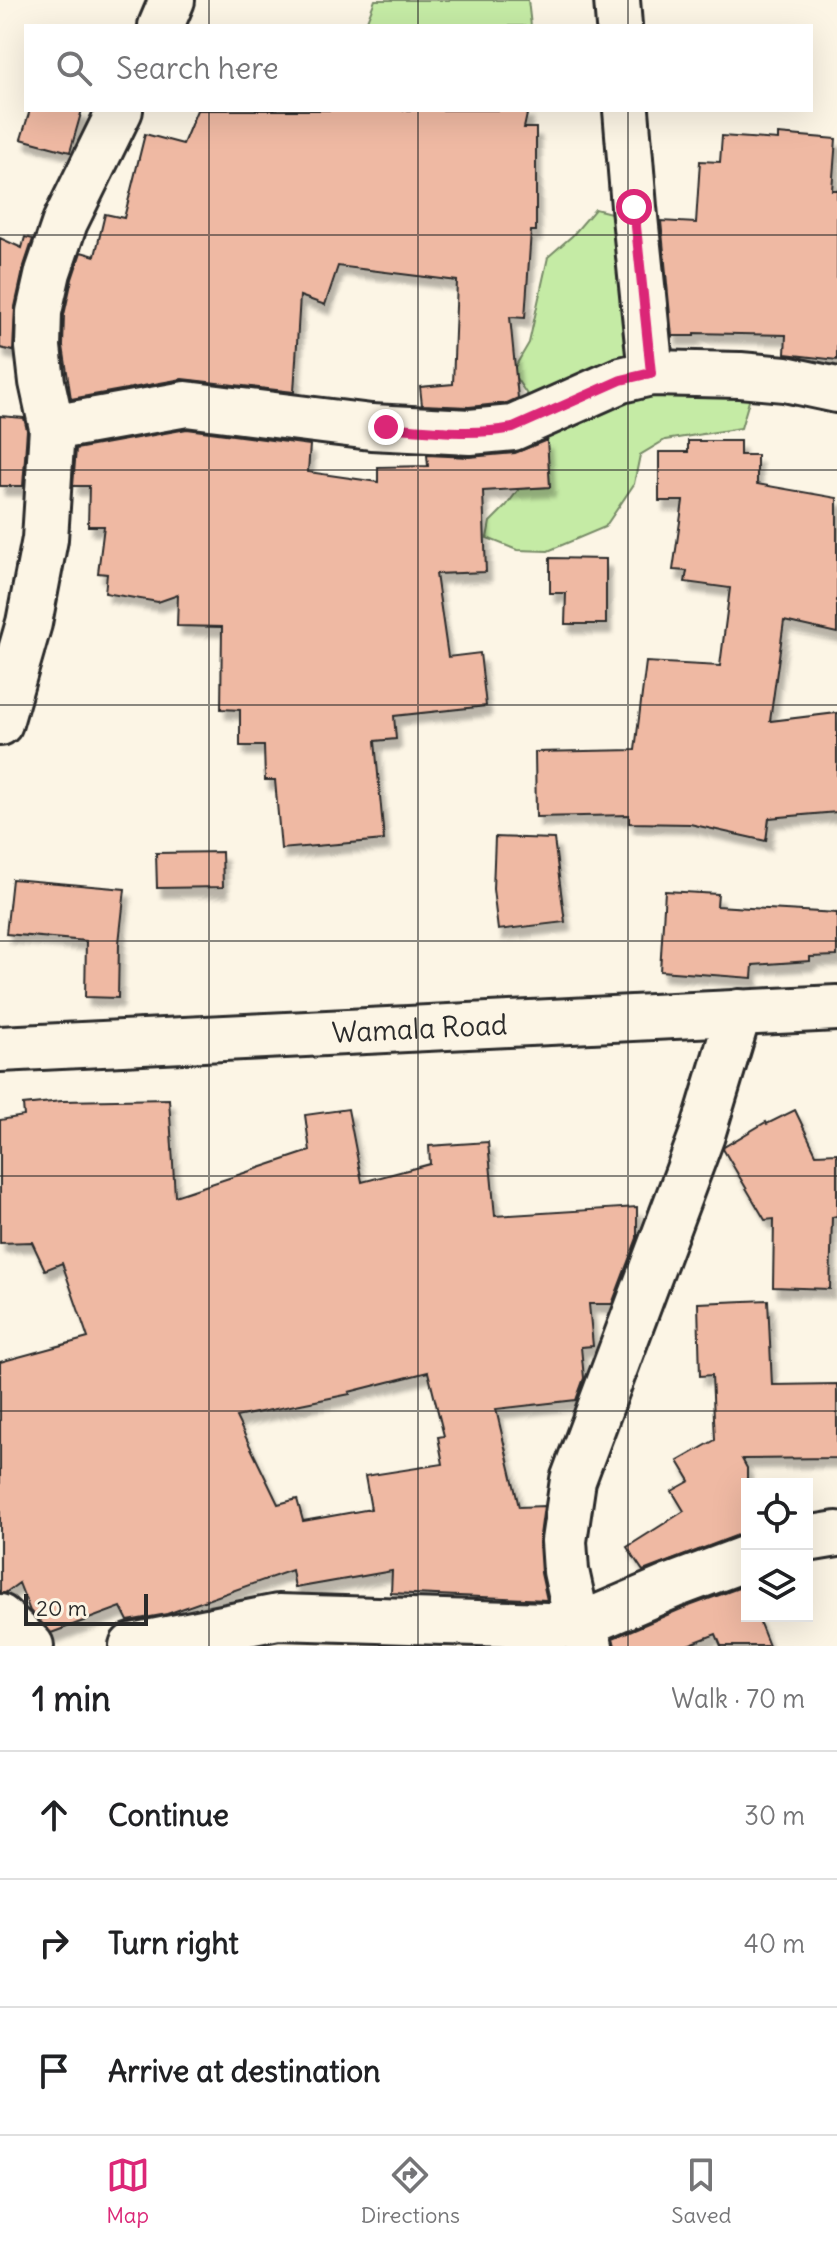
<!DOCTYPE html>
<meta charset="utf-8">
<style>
:root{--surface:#fff;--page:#f6f6f6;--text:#202124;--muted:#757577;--line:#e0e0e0;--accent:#db2777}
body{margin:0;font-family:Delius,sans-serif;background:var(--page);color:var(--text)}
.controls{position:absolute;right:24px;bottom:24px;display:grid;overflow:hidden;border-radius:0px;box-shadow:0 8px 32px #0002}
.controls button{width:72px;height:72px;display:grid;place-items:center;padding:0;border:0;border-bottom:2px solid var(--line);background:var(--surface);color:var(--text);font:40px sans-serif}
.scale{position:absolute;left:24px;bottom:20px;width:124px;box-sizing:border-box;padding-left:8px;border:4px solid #2b2b2b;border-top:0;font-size:22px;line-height:28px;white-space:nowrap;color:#2b2b2b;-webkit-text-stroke:6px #fcf5e5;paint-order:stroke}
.stop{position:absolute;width:24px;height:24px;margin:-18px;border:6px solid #db2777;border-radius:50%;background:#fff}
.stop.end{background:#db2777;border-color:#fff;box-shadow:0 2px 8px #0008}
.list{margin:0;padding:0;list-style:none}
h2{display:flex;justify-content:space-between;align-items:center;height:104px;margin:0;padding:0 32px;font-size:34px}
h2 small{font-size:26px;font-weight:400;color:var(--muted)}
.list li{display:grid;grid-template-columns:52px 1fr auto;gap:24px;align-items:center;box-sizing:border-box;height:128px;padding:0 32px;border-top:2px solid var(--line)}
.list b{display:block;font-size:30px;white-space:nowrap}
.list em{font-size:26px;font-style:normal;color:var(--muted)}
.icon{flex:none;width:44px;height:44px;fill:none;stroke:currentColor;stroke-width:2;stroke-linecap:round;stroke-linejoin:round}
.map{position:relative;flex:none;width:837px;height:1646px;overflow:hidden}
.search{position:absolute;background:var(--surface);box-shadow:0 8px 32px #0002;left:24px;right:24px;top:24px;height:88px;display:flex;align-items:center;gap:20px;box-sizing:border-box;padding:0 28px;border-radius:0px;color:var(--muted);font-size:30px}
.sheet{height:488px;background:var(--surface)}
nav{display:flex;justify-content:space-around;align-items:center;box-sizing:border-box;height:112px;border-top:2px solid var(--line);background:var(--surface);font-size:22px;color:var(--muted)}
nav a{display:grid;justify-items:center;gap:4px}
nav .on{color:var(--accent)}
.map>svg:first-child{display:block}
.green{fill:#c5eba5;stroke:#788b68;stroke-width:2}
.building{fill:#efb9a3;stroke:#2b2b2b;stroke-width:2;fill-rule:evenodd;filter:url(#shadow)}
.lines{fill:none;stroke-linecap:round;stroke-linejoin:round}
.minor-casing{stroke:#2b2b2b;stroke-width:50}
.tertiary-casing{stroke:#2b2b2b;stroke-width:50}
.minor{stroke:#fcf5e5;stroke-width:44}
.tertiary{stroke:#fcf5e5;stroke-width:44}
.route{stroke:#db2777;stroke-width:10}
.grid{fill:none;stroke:#2b2b2b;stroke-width:2;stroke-opacity:0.55}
.labels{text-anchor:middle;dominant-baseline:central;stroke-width:6;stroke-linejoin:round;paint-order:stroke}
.street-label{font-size:28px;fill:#2b2b2b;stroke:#fcf5e5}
</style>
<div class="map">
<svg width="837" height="1646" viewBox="0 0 837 1646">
<defs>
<filter id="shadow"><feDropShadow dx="5" dy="9" stdDeviation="2" flood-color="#0004"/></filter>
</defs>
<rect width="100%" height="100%" fill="#fcf5e5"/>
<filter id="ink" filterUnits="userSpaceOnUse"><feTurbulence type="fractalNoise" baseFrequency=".0125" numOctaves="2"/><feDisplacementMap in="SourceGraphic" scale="16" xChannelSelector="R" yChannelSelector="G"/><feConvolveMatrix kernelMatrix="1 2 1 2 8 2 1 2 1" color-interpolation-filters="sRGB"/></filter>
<g filter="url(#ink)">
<path class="green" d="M 375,0 L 528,0 L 531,26 L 365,26 Z
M 595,209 L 623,216 L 634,341 L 604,386 L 752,391 L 741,428 L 665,440 L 640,455 L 634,484 L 605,527 L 548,551 L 517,550 L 487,538 L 490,522 L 506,506 L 519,489 L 550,487 L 546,431 L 543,413 L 528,396 L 512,372 L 529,343 L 548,257 L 572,236 Z"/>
<path class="building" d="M 30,110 L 82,110 L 70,152 L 21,139 Z
M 197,110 L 528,110 L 524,128 L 536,128 L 536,231 L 531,231 L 525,318 L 510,317 L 518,398 L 507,403 L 469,407 L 422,405 L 420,387 L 453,384 L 457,281 L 338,266 L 325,305 L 300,296 L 294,392 L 182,379 L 71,399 L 63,346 L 64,315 L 72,279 L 81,252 L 95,256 L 105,214 L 124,218 L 145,134 L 183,144 Z
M 778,134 L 836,139 L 832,190 L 837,190 L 837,360 L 785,354 L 786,335 L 694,333 L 694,336 L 672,336 L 661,221 L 696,223 L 700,161 L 720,162 L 722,136 L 778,140 Z
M 25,237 L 33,239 L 24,266 L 15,307 L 13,351 L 0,348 L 0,238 L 22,248 Z
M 0,416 L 24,418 L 27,430 L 23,486 L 0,486 Z
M 187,429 L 310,445 L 308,472 L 378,482 L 378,467 L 428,466 L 427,455 L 469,457 L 515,453 L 547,440 L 550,487 L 483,491 L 486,572 L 436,574 L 448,657 L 480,653 L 486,706 L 394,716 L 396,739 L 375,741 L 384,840 L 281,849 L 275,780 L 265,780 L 264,746 L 240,746 L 240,710 L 221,709 L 222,627 L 177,626 L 178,595 L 158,602 L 105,593 L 107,574 L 98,573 L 104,526 L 88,526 L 89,486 L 73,486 L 76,449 Z
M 688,441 L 740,441 L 740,455 L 757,455 L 757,484 L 837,498 L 837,633 L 784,621 L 770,721 L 837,713 L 837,812 L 769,818 L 766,841 L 690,824 L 629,823 L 629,815 L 536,817 L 535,752 L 635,750 L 646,662 L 720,666 L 730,588 L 685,582 L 687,571 L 673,570 L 683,501 L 659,501 L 659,452 L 688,452 Z
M 550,558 L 606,559 L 606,624 L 565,624 L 566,593 L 550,593 Z
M 495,837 L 554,839 L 565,922 L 498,930 L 493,889 Z
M 222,852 L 223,887 L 157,888 L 156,853 Z
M 12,879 L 125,889 L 119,943 L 118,998 L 85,997 L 86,941 L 6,934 Z
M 665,891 L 718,894 L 717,906 L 837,913 L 837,956 L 810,957 L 810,961 L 753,965 L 752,978 L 660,971 Z
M 169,1099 L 175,1196 L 310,1151 L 305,1115 L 348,1109 L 362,1182 L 430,1164 L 429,1146 L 488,1142 L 495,1216 L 637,1207 L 637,1238 L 612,1304 L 589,1304 L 593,1346 L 581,1347 L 584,1378 L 576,1400 L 496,1409 L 519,1507 L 544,1506 L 539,1543 L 541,1573 L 547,1600 L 391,1593 L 392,1571 L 295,1588 L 292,1570 L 167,1614 L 128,1621 L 121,1607 L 51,1633 L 30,1611 L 19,1583 L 5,1593 L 0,1593 L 0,1362 L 88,1338 L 62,1263 L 45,1270 L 32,1242 L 0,1243 L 0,1120 L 24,1116 L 23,1105 L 62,1101 ZM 428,1372 L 444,1436 L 438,1437 L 443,1464 L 365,1476 L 371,1509 L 303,1521 L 297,1499 L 278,1504 L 236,1417 L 350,1394 L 349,1392 Z
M 795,1110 L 816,1154 L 837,1153 L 837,1216 L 832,1217 L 830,1289 L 773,1287 L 774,1219 L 765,1220 L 723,1149 L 724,1147 L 766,1122 L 767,1124 Z
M 768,1300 L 772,1385 L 837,1384 L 837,1458 L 742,1459 L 747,1468 L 747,1534 L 738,1535 L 643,1571 L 627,1547 L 684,1511 L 672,1491 L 690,1481 L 678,1461 L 715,1440 L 712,1375 L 700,1376 L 698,1303 Z
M 744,1586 L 747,1593 L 747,1616 L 757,1616 L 769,1646 L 721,1646 L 716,1634 L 685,1646 L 615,1646 L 613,1638 L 681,1609 Z"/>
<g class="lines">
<g class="minor-casing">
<path id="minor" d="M 617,0 L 619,26
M 161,26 L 172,0
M 626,110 L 634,207 L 651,373 L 740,375 L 785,379 L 837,390
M 52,428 L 186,404 L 371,427 L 470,432 L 513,428 L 621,380 L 651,373
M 0,723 L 29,623 L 45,539 L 52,428 L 42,382 L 38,347 L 39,312 L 48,272 L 65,222 L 120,110
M 807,1539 L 837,1534
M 0,1617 L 31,1646
M 132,1646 L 278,1617 L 578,1626 L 566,1571 L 564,1541 L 573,1480 L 702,1135 L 739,1012
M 590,1646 L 578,1626 L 672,1586 L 747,1558"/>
</g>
<g class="tertiary-casing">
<g id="tertiary">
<path id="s1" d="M 0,1049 L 837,1008"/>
</g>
</g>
<use href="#minor" class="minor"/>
<use href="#tertiary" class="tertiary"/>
</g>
</g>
<g class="lines" filter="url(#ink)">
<path class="route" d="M 386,427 C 428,430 471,436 513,428 L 621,380 L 651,373 L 634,207"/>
</g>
<path class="grid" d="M 209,0 L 209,26M 418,0 L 418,26M 628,0 L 628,26M 209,110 L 209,1646M 418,110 L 418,1646M 628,110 L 628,1646M 0,235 L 837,235M 0,470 L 837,470M 0,705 L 837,705M 0,941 L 837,941M 0,1176 L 837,1176M 0,1411 L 837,1411"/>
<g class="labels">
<g class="street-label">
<text stroke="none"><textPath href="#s1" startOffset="420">Wamala Road</textPath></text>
</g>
</g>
</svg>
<div class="controls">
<button><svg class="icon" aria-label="locate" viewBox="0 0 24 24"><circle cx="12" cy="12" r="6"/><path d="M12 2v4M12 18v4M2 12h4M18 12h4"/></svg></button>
<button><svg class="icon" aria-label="layers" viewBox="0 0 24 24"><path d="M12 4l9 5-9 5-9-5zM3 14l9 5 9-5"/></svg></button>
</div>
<div class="scale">20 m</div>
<div class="stop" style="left:634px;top:207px"></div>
<div class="stop end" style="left:386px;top:427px"></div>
<div class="search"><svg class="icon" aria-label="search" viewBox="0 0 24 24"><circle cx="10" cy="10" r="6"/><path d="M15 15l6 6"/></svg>Search here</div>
</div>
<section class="sheet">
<h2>1 min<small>Walk · 70 m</small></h2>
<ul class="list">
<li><svg class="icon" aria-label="ahead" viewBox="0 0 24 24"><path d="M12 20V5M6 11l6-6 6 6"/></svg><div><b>Continue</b></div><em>30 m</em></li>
<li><svg class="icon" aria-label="right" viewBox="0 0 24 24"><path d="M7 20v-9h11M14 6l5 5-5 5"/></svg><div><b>Turn right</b></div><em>40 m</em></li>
<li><svg class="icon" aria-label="arrive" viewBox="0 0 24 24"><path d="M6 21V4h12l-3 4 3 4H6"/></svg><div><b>Arrive at destination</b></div></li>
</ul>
</section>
<nav>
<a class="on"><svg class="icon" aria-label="map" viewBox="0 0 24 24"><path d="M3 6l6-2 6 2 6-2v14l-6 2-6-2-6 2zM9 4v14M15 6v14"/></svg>Map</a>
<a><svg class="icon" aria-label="directions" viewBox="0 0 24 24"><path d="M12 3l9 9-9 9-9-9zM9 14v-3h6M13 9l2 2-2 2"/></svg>Directions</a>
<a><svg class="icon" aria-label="saved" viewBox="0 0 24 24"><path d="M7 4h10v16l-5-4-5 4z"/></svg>Saved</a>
</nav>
